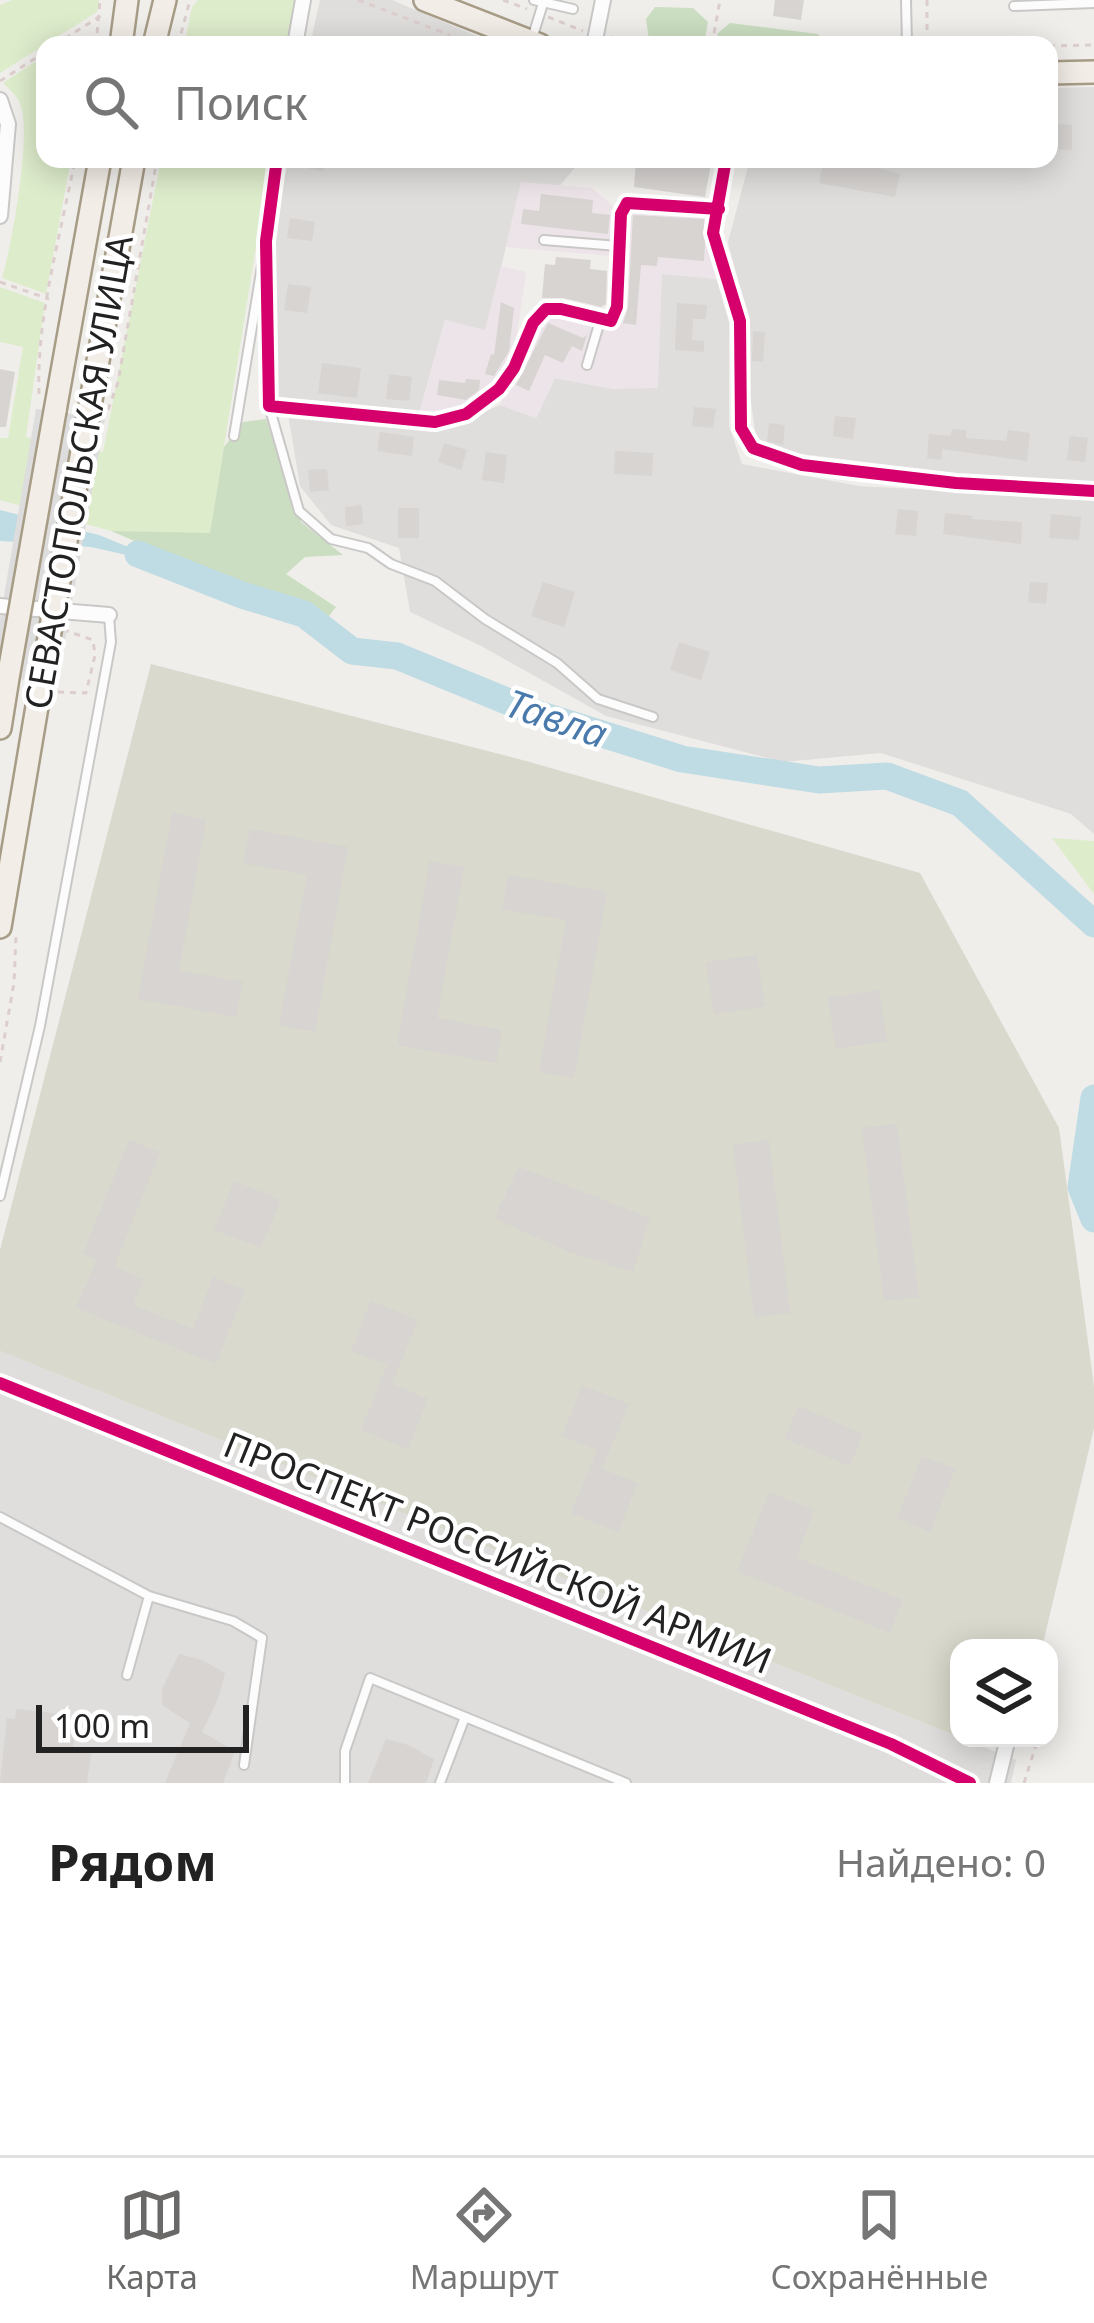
<!DOCTYPE html>
<html lang="ru">
<meta charset="utf-8">
<style>
:root{--surface:#fff;--page:#f2f2f2;--text:#222;--muted:#767676;--line:#e0e0e0;--accent:#6a6968}
body{margin:0;font-family:"Noto Sans",sans-serif;background:var(--page);color:var(--text)}
.controls{position:absolute;right:36px;bottom:36px;display:grid;overflow:hidden;border-radius:24px;box-shadow:0 6px 30px #0003}
.controls button{width:108px;height:108px;display:grid;place-items:center;padding:0;border:0;border-bottom:3px solid var(--line);background:var(--surface);color:var(--text);font:60px sans-serif}
.scale{position:absolute;left:36px;bottom:30px;width:213px;box-sizing:border-box;padding-left:12px;border:6px solid #222;border-top:0;font-size:33px;line-height:42px;white-space:nowrap;color:#222;-webkit-text-stroke:9px #fff;paint-order:stroke}
.list{margin:0;padding:0;list-style:none}
h2{display:flex;justify-content:space-between;align-items:center;height:156px;margin:0;padding:0 48px;font-size:51px}
h2 small{font-size:39px;font-weight:400;color:var(--muted)}
.icon{flex:none;width:66px;height:66px;fill:none;stroke:currentColor;stroke-width:2;stroke-linecap:round;stroke-linejoin:round}
.map{position:relative;flex:none;width:1094px;height:1783px;overflow:hidden}
.search{position:absolute;background:var(--surface);box-shadow:0 6px 30px #0003;left:36px;right:36px;top:36px;height:132px;display:flex;align-items:center;gap:30px;box-sizing:border-box;padding:0 42px;border-radius:24px;color:var(--muted);font-size:45px}
.sheet{height:372px;background:var(--surface)}
nav{display:flex;justify-content:space-around;align-items:center;box-sizing:border-box;height:168px;border-top:3px solid var(--line);background:var(--surface);font-size:33px;color:var(--muted)}
nav a{display:grid;justify-items:center;gap:6px}
nav .on{color:var(--accent)}
.map>svg:first-child{display:block}
.residential{fill:#dfdedc}
.industrial{fill:#ede4e9}
.construction{fill:#d9d9cd}
.grass{fill:#ddeccb}
.forest{fill:#cbdec1}
.water{fill:#bfdbe3}
.pier{fill:#dedddd}
.lines{fill:none;stroke-linecap:round;stroke-linejoin:round}
.river{stroke:#bfdbe3;stroke-width:27}
.building{fill:#d7d4d2}
.service-casing{stroke:#c9c8c7;stroke-width:12}
.minor-casing{stroke:#c9c8c7;stroke-width:18}
.primary-casing{stroke:#a79c86;stroke-width:26}
.path{stroke:#dccecd;stroke-width:3;stroke-dasharray:6 6;stroke-linecap:butt}
.service{stroke:#fdfcfc;stroke-width:8}
.minor{stroke:#fdfcfc;stroke-width:14}
.primary{stroke:#f3ede7;stroke-width:21}
.primary-bridge-casing{stroke:#a79c86;stroke-width:26;stroke-linecap:butt}
.primary-bridge{stroke:#f3ede7;stroke-width:21}
.cycleway-casing{stroke:#fff;stroke-width:20}
.cycleway{stroke:#d6006c;stroke-width:12}
.labels{text-anchor:middle;dominant-baseline:central;stroke-width:9;stroke-linejoin:round;paint-order:stroke}
.street-label{font-size:36px;fill:#222;stroke:#fff}
.water-label{font-size:39px;font-style:italic;fill:#4a7aab;stroke:#fff}
</style>
<div class="map">
<svg width="1094" height="1783" viewBox="0 0 1094 1783">
<rect width="100%" height="100%" fill="#f0eeeb"/>
<path class="residential" d="M 320,0 L 392,0 L 498,45 L 310,45 Z
M 1094,87 L 1094,483 L 965,475 L 787,452 L 766,448 L 756,439 L 747,373 L 749,323 L 728,242 L 750,159 L 1049,159 L 1049,88 Z
M 288,159 L 582,159 L 558,188 L 521,183 L 486,331 L 445,320 L 419,414 L 275,398 L 276,226 Z
M 662,273 L 717,279 L 729,323 L 729,426 L 742,464 L 859,486 L 1094,499 L 1094,834 L 1071,814 L 881,753 L 783,762 L 606,716 L 481,646 L 410,612 L 399,548 L 331,525 L 300,486 L 288,414 L 450,427 L 500,405 L 536,418 L 555,378 L 614,389 Z
M 0,1351 L 1016,1760 L 1011,1783 L 0,1783 Z"/>
<path class="industrial" d="M 521,182 L 592,188 L 613,206 L 611,256 L 506,247 Z
M 635,207 L 711,212 L 710,258 L 717,279 L 662,274 L 658,388 L 614,389 L 555,378 L 536,418 L 500,405 L 537,324 L 546,314 L 607,331 L 618,325 L 624,219 Z
M 501,266 L 526,272 L 514,356 L 493,389 L 469,406 L 419,414 L 445,320 L 485,330 Z"/>
<path class="construction" d="M 151,664 L 526,761 L 920,873 L 1059,1128 L 1094,1386 L 1094,1428 L 1042,1648 L 959,1648 L 959,1737 L 0,1351 L 0,1250 Z"/>
<path class="grass" d="M 12,0 L 99,0 L 97,12 L 0,73 L 0,5 Z
M 198,0 L 296,0 L 289,45 L 184,45 L 192,7 Z
M 45,55 L 45,159 L 71,159 L 46,294 L 2,278 C 12,244 31,138 21,106 C 18,96 10,90 3,83 Z
M 161,159 L 270,159 L 210,534 L 111,531 L 0,500 L 0,438 L 8,438 L 23,347 L 0,342 L 0,287 L 45,303 L 26,437 L 103,452 Z
M 1052,838 L 1094,841 L 1094,894 Z"/>
<path class="forest" d="M 655,7 L 693,8 L 708,22 L 704,44 L 649,40 L 646,19 Z
M 730,23 L 818,34 L 825,43 L 722,45 L 717,34 Z
M 266,419 L 301,522 L 343,555 L 305,557 L 286,574 L 336,607 L 329,616 L 233,583 L 111,531 L 210,533 L 224,447 L 243,422 Z"/>
<path class="water" d="M 0,510 L 99,535 L 172,565 L 91,547 L 0,541 Z"/>
<path class="pier" d="M 36,409 L 105,419 L 57,685 L 0,676 L 0,619 Z"/>
<g class="lines">
<path class="river" d="M 138,554 L 242,595 L 304,614 L 352,651 L 397,656 L 541,715 L 682,759 L 819,780 L 887,776 L 960,803 L 1094,924
M 1094,1098 L 1081,1187 L 1094,1219"/>
</g>
<path class="building" d="M 775,0 L 804,0 L 801,20 L 773,16 Z
M 1054,124 L 1072,125 L 1072,150 L 1053,149 Z
M 292,159 L 325,159 L 323,171 L 291,165 Z
M 636,159 L 712,159 L 705,197 L 634,187 Z
M 824,159 L 846,159 L 900,174 L 895,197 L 819,183 Z
M 541,194 L 593,200 L 592,213 L 610,215 L 608,234 L 521,224 L 523,209 L 539,211 Z
M 633,215 L 704,219 L 705,244 L 704,261 L 658,257 L 657,266 L 641,265 L 636,325 L 623,323 L 628,307 Z
M 290,218 L 315,222 L 312,241 L 287,238 Z
M 556,257 L 591,260 L 590,269 L 607,271 L 606,304 L 601,307 L 563,298 L 542,298 L 545,264 L 555,265 Z
M 288,284 L 311,287 L 307,313 L 284,310 Z
M 501,302 L 514,308 L 509,351 L 494,376 L 485,374 L 491,354 L 494,355 Z
M 677,303 L 707,305 L 706,319 L 693,319 L 692,340 L 704,341 L 704,352 L 675,350 Z
M 548,323 L 583,338 L 587,335 L 582,351 L 572,346 L 563,363 L 545,355 L 529,391 L 516,385 Z
M 753,331 L 765,332 L 763,362 L 752,361 Z
M 322,363 L 361,368 L 357,398 L 318,393 Z
M 0,369 L 15,372 L 6,427 L 0,427 Z
M 389,374 L 412,377 L 409,401 L 386,399 Z
M 466,379 L 480,380 L 479,390 L 466,400 L 437,395 L 439,380 L 465,383 Z
M 694,407 L 716,409 L 713,428 L 692,426 Z
M 835,416 L 856,418 L 853,439 L 833,436 Z
M 769,423 L 785,425 L 783,445 L 767,441 Z
M 952,429 L 966,430 L 966,438 L 1006,441 L 1008,430 L 1030,433 L 1027,461 L 942,449 L 941,460 L 927,458 L 929,434 L 951,436 Z
M 380,432 L 414,437 L 412,456 L 377,451 Z
M 1070,436 L 1088,438 L 1085,462 L 1067,460 Z
M 444,443 L 467,450 L 461,470 L 438,462 Z
M 615,451 L 653,453 L 652,476 L 614,474 Z
M 486,452 L 507,455 L 504,483 L 482,480 Z
M 327,469 L 329,490 L 310,492 L 308,470 Z
M 362,505 L 363,524 L 346,526 L 345,507 Z
M 398,508 L 419,508 L 419,538 L 398,538 Z
M 898,509 L 918,511 L 916,536 L 895,534 Z
M 945,513 L 973,516 L 972,519 L 1022,522 L 1021,544 L 943,534 Z
M 1051,514 L 1081,517 L 1079,540 L 1049,538 Z
M 543,582 L 575,592 L 564,627 L 531,616 Z
M 1030,582 L 1048,583 L 1046,604 L 1028,602 Z
M 679,642 L 710,652 L 701,680 L 670,670 Z
M 172,813 L 206,820 L 179,971 L 243,982 L 236,1017 L 138,999 Z
M 250,829 L 348,847 L 315,1032 L 279,1025 L 307,875 L 243,863 Z
M 430,861 L 464,867 L 437,1018 L 502,1030 L 496,1063 L 397,1045 Z
M 508,875 L 607,892 L 574,1078 L 539,1072 L 566,920 L 502,909 Z
M 757,955 L 765,1006 L 714,1014 L 706,962 Z
M 879,990 L 887,1041 L 836,1049 L 828,998 Z
M 897,1124 L 919,1297 L 884,1301 L 862,1128 Z
M 129,1140 L 160,1152 L 114,1267 L 144,1279 L 133,1305 L 193,1329 L 213,1277 L 245,1290 L 216,1364 L 76,1308 L 97,1259 L 83,1253 Z
M 769,1140 L 790,1313 L 754,1317 L 733,1145 Z
M 519,1167 L 650,1218 L 633,1272 L 569,1252 L 494,1218 Z
M 234,1181 L 281,1200 L 261,1248 L 214,1230 Z
M 371,1301 L 418,1320 L 392,1384 L 428,1399 L 408,1449 L 361,1430 L 387,1365 L 351,1351 Z
M 582,1385 L 629,1404 L 602,1469 L 638,1483 L 618,1532 L 571,1513 L 597,1450 L 562,1436 Z
M 798,1406 L 863,1434 L 850,1466 L 785,1439 Z
M 922,1456 L 955,1469 L 930,1532 L 897,1518 Z
M 769,1492 L 815,1510 L 796,1557 L 903,1600 L 890,1633 L 737,1571 Z
M 179,1654 L 202,1660 L 225,1673 L 218,1699 L 202,1732 L 235,1751 L 223,1783 L 165,1783 L 190,1723 L 162,1705 L 162,1689 Z
M 16,1709 L 60,1714 L 59,1724 L 75,1726 L 73,1750 L 91,1753 L 87,1783 L 0,1783 L 7,1718 L 15,1719 Z
M 386,1739 L 408,1745 L 434,1759 L 426,1783 L 368,1783 Z"/>
<g class="lines">
<g class="service-casing">
<path id="service" d="M 534,0 L 573,9
M 906,0 L 907,45
M 1014,6 L 1094,3
M 532,39 L 544,0
M 544,240 L 618,246
M 587,365 L 600,321
M 269,406 L 299,511 L 331,539 L 368,548 L 391,564 L 435,581 L 485,619 L 557,663 L 598,699 L 653,717
M 234,436 L 262,266
M 0,1196 L 40,1026 L 111,642 L 109,616
M 0,1517 L 149,1596 L 233,1621 L 262,1638
M 127,1675 L 149,1596
M 244,1765 L 262,1638
M 345,1783 L 345,1751 L 370,1678 L 626,1783
M 440,1783 L 465,1717"/>
</g>
<g class="minor-casing">
<path id="minor" d="M 295,45 L 303,0
M 594,45 L 603,0
M 0,100 L 8,124 L 0,216
M 277,159 L 266,241 L 269,406 L 435,422 L 466,414 L 499,389 L 514,368 L 533,323 L 546,309 L 561,309 L 611,321 L 617,307 L 621,214 L 627,203 L 719,209
M 726,159 L 713,233 L 740,321 L 741,428 L 753,448 L 802,465 L 956,483 L 1094,491
M 0,606 L 109,615
M 0,1383 L 891,1744 L 970,1783
M 997,1783 L 1008,1738"/>
</g>
<g class="primary-casing">
<path id="primary" d="M 425,0 L 540,45
M 121,45 L 127,0
M 154,45 L 165,0
M 1049,73 L 1094,72
M 55,411 L 100,159
M 88,417 L 134,159
M 0,728 L 8,678
M 0,927 L 41,683"/>
</g>
<path class="path" d="M 358,0 L 450,35
M 503,0 L 527,9
M 927,0 L 927,45
M 548,17 L 583,31
M 610,37 L 674,45
M 55,45 L 102,15
M 96,45 L 100,0
M 178,45 L 190,0
M 712,45 L 720,0
M 1049,46 L 1094,45
M 0,81 L 45,52
M 0,282 L 49,299
M 39,394 C 36,317 61,235 75,159
M 108,410 L 118,382 L 157,159
M 58,692 L 86,693 L 95,655 L 93,640 L 67,631
M 0,1062 L 14,983 L 16,936
M 1024,1783 L 1037,1742"/>
<use href="#service" class="service"/>
<use href="#minor" class="minor"/>
<use href="#primary" class="primary"/>
<g class="primary-bridge-casing">
<path id="primary-bridge" d="M 8,678 L 55,411
M 41,683 L 88,417"/>
</g>
<use href="#primary-bridge" class="primary-bridge"/>
<g class="cycleway-casing">
<path id="cycleway" d="M 277,159 L 266,241 L 269,406 L 435,422 L 466,414 L 499,389 L 514,368 L 533,323 L 546,309 L 561,309 L 611,321 L 617,307 L 621,214 L 627,203 L 719,209
M 726,159 L 713,233 L 740,321 L 741,428 L 753,448 L 802,465 L 956,483 L 1094,491
M 0,1383 L 891,1744 L 970,1783"/>
</g>
<use href="#cycleway" class="cycleway"/>
</g>
<g class="labels">
<g class="street-label">
<text transform="translate(78 472) rotate(-80)">СЕВАСТОПОЛЬСКАЯ УЛИЦА</text>
<text transform="translate(498 1552) rotate(22)">ПРОСПЕКТ РОССИЙСКОЙ АРМИИ</text>
</g>
<g class="water-label">
<text transform="translate(557 717) rotate(19)">Тавла</text>
</g>
</g>
</svg>
<div class="controls">
<button><svg class="icon" aria-label="layers" viewBox="0 0 24 24"><path d="M12 4l9 5-9 5-9-5zM3 14l9 5 9-5"/></svg></button>
</div>
<div class="scale">100 m</div>
<div class="search"><svg class="icon" aria-label="search" viewBox="0 0 24 24"><circle cx="10" cy="10" r="6"/><path d="M15 15l6 6"/></svg>Поиск</div>
</div>
<section class="sheet">
<h2>Рядом<small>Найдено: 0</small></h2>
<ul class="list">
</ul>
</section>
<nav>
<a class="on"><svg class="icon" aria-label="map" viewBox="0 0 24 24"><path d="M3 6l6-2 6 2 6-2v14l-6 2-6-2-6 2zM9 4v14M15 6v14"/></svg>Карта</a>
<a><svg class="icon" aria-label="directions" viewBox="0 0 24 24"><path d="M12 3l9 9-9 9-9-9zM9 14v-3h6M13 9l2 2-2 2"/></svg>Маршрут</a>
<a><svg class="icon" aria-label="saved" viewBox="0 0 24 24"><path d="M7 4h10v16l-5-4-5 4z"/></svg>Сохранённые</a>
</nav>
